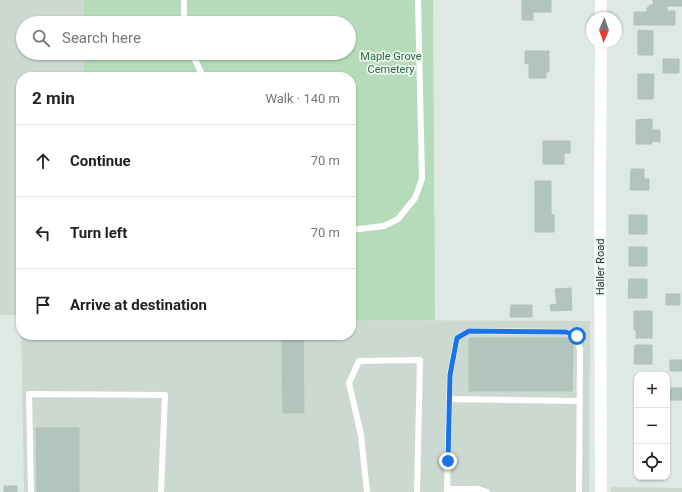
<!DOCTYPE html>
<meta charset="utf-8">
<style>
:root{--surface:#fff;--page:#f6f6f6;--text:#222;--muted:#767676;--line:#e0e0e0}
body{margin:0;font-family:Roboto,sans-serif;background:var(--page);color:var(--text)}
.controls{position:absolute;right:12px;bottom:12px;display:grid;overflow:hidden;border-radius:8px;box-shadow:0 1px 3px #0004}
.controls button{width:36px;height:36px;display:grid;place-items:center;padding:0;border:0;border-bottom:1px solid var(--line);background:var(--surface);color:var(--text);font:20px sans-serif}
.compass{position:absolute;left:586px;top:12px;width:36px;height:36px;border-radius:50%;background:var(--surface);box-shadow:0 1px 3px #0004;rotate:182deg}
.stop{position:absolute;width:12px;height:12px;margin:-9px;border:3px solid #1a73e8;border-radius:50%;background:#fff}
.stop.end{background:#1a73e8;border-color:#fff;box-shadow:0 1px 4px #0008}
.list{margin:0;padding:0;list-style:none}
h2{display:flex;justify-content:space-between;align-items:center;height:52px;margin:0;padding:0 16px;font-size:17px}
h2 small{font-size:13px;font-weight:400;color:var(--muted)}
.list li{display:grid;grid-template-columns:26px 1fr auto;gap:12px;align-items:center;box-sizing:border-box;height:72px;padding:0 16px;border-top:1px solid var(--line)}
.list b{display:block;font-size:15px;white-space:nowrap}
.list em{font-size:13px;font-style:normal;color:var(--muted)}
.icon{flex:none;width:22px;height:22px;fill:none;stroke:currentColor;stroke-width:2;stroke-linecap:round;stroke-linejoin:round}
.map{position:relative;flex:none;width:682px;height:492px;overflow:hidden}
.search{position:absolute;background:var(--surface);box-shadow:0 1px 3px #0004;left:16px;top:16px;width:340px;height:44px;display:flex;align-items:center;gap:10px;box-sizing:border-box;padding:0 14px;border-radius:22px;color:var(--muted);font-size:15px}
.panel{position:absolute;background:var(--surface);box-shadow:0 1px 3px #0004;left:16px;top:72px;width:340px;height:268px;border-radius:16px}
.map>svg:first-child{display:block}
.built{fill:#cbd9d1}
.green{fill:#b5dbba}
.building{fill:#b2c4bb;stroke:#afc3b8}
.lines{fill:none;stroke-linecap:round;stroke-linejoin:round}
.lane{stroke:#fff;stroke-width:6}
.street{stroke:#fff;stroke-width:12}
.route{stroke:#1a73e8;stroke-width:5}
.labels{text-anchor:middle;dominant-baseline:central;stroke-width:3.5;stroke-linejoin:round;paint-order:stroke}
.park-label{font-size:11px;fill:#296f3b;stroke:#edf6f0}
.street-label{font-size:11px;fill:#1f382e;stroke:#edf6f0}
</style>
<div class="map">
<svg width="682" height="492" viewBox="0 0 682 492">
<rect width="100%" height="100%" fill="#dde9e2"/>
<path class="built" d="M 0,0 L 84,0 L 84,23 L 23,23 L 23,53 L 84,53 L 84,77 L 21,77 L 21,335 L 351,335 L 351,320 L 590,321 L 589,492 L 24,492 L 21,315 L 0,315 Z
M 611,487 L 682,488 L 682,492 L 611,492 Z"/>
<path class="green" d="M 84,0 L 433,0 L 435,320 L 351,320 L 351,77 L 84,77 L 84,53 L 349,53 L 349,23 L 84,23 Z"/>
<path class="building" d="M 522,0 L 551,0 L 551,12 L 533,12 L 533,20 L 522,20 Z
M 653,0 L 682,0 L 682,6 L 667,6 L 667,11 L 675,11 L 675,25 L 634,25 L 634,12 L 647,12 L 647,8 L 650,5 L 653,5 Z
M 638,30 L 653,31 L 653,55 L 638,55 Z
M 525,51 L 549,51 L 549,72 L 546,72 L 546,78 L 529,78 L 529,63 L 525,64 Z
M 663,59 L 679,59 L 679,73 L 663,73 Z
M 638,74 L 654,74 L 653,99 L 638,99 Z
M 652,119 L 652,130 L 660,130 L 660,142 L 652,141 L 652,144 L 636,144 L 636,120 Z
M 543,141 L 570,141 L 570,153 L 564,153 L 564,164 L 543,164 Z
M 631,169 L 644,169 L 644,179 L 649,179 L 649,190 L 630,190 Z
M 535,181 L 551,181 L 551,214 L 554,215 L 554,232 L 535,232 Z
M 629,215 L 647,215 L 647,234 L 629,234 Z
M 629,247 L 647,247 L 647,266 L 629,266 Z
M 629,279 L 647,279 L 647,298 L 628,298 Z
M 571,288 L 572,310 L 551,311 L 550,305 L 557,304 L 555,289 Z
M 666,294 L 680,294 L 680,305 L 666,305 Z
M 511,305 L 532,305 L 532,317 L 510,317 Z
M 634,311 L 652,311 L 652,338 L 636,338 L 636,330 L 634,330 Z
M 282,337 L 303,337 L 304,413 L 283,413 Z
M 469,338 L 573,338 L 572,391 L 469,391 Z
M 635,345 L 652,345 L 652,364 L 634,364 Z
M 670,360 L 682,360 L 682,371 L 670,371 Z
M 635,376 L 637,376 L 637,395 L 635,395 Z
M 671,388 L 682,388 L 682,400 L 670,400 Z
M 36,428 L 79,428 L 79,492 L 37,492 Z
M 4,486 L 17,486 L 17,492 L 4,492 Z"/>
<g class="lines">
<path class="lane" d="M 184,0 L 184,23
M 192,53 L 203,77
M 351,230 L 384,226 L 398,219 L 415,198 L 422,179 L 418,0
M 449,399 L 580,401
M 447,489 L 450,375 L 457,338 L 469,331 L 566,332 L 577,336 L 580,350 L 579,492
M 31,492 L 29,394 L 165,395 L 161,492
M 367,492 L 361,435 L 349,383 L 359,361 L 420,360 L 417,492
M 447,492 L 447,489 L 478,489 L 487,492"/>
<path class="street" d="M 601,18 L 601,0
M 601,492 L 600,203 L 601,42"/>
</g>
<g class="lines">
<path class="route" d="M 448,461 L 450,375 L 457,338 L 469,331 L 566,332 L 577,336"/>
</g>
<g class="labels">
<g class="park-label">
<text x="391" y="56">Maple Grove<tspan x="391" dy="13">Cemetery</tspan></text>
</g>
<g class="street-label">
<text transform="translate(600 267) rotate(-90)">Haller Road</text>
</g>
</g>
</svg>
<div class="controls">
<button>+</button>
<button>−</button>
<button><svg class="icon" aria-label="locate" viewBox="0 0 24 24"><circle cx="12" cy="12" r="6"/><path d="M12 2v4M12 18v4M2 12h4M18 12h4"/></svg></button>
</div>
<svg class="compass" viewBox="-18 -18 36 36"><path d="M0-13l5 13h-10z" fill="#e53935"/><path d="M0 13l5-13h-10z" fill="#767676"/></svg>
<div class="stop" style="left:577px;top:336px"></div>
<div class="stop end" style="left:448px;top:461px"></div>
<div class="search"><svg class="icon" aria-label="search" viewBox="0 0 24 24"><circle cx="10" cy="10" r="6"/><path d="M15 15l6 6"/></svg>Search here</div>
<section class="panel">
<h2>2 min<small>Walk · 140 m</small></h2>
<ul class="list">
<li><svg class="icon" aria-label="ahead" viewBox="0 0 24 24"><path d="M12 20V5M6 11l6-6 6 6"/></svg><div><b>Continue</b></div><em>70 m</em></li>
<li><svg class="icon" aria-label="left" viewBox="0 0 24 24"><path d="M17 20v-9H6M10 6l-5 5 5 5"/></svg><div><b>Turn left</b></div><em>70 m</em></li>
<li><svg class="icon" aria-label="arrive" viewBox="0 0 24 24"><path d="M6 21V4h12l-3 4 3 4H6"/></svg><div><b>Arrive at destination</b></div></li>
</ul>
</section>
</div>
